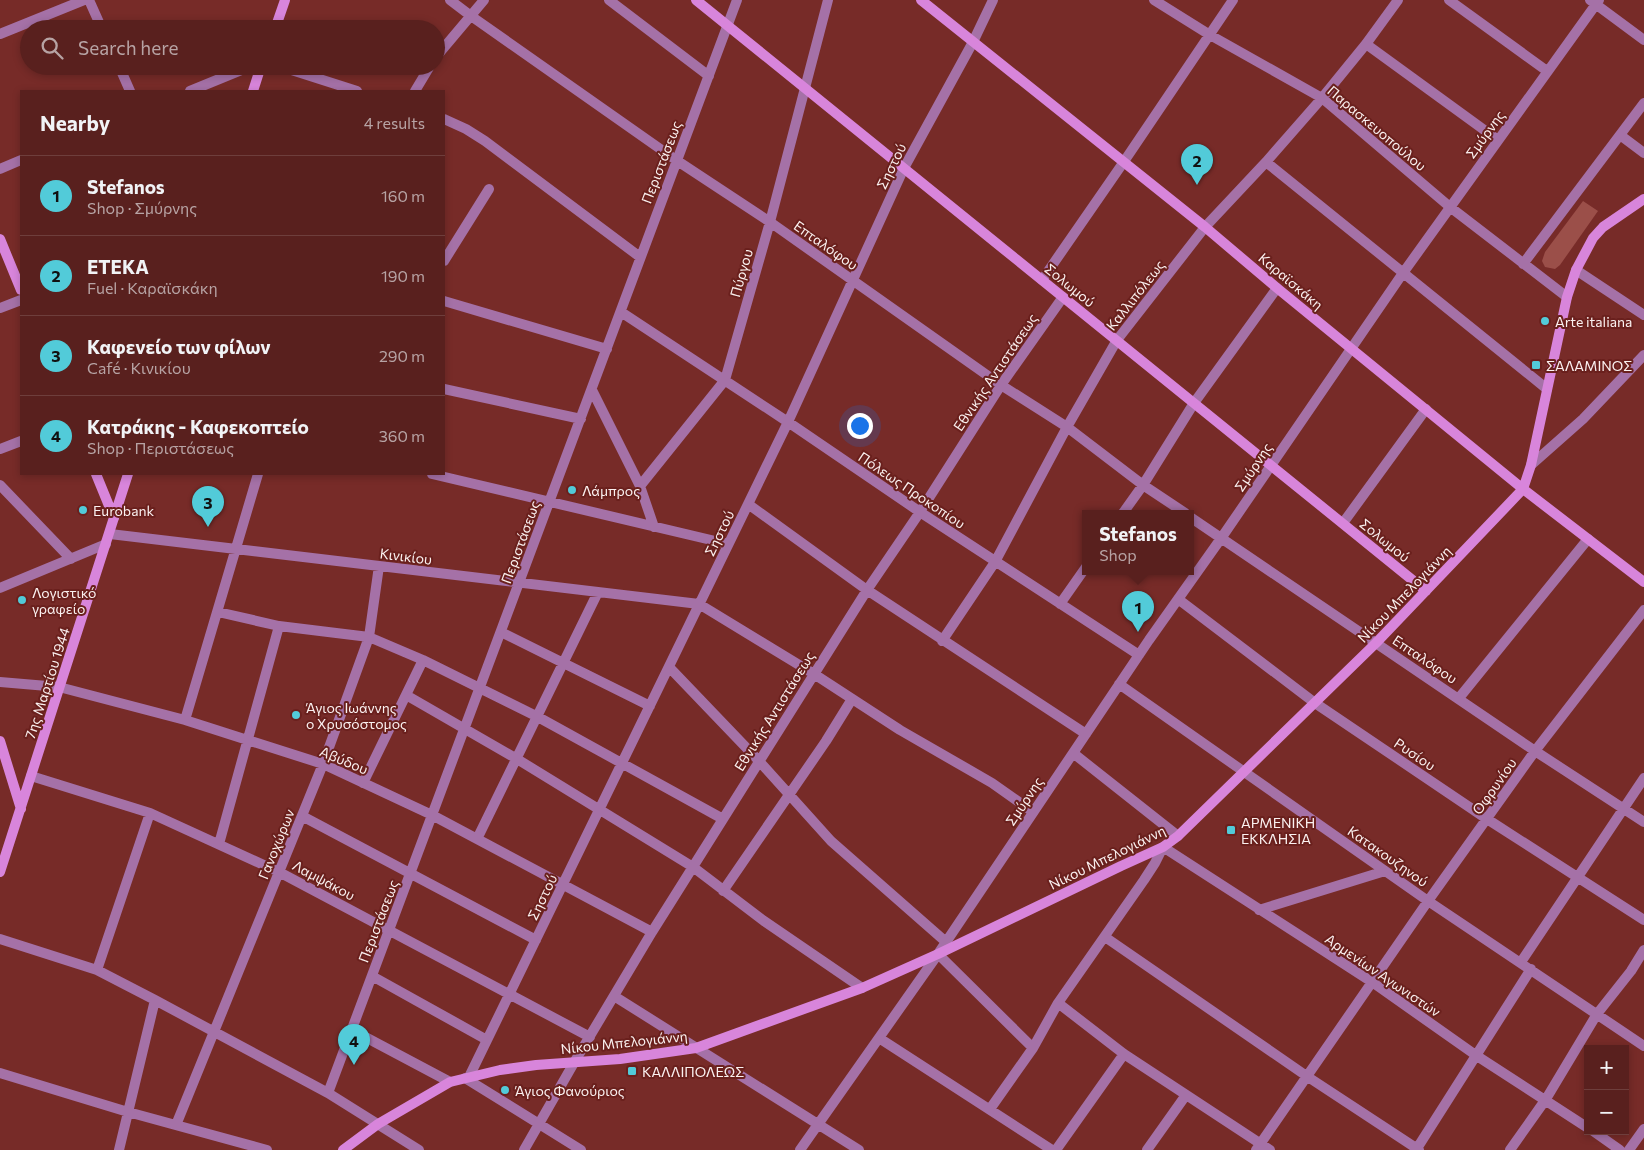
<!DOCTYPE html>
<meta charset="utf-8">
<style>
:root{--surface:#59201e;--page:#5f2827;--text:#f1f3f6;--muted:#b7a3a4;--line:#6e3e3c;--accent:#52cbd9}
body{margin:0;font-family:Commissioner,sans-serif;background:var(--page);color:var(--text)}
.controls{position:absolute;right:15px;bottom:15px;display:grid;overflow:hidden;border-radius:0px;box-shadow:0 2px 8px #0003}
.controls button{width:45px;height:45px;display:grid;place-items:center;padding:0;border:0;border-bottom:1px solid var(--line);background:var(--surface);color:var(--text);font:25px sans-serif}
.you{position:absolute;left:859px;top:425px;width:18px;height:18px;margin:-12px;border:4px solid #fff;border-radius:50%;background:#1a73e8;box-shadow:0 0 0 8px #1a73e833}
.badge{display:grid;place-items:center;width:32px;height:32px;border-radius:50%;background:var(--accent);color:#111;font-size:16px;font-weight:700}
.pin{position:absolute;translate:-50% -41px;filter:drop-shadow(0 1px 2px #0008)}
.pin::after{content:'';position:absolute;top:26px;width:18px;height:15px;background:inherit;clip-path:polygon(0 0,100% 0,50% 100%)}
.popup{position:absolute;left:1082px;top:510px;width:112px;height:65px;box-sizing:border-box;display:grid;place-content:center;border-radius:0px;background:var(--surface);filter:drop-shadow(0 1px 4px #0005);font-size:16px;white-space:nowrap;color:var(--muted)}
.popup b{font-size:19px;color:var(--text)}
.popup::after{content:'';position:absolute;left:50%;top:100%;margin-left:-10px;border:10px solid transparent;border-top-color:var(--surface)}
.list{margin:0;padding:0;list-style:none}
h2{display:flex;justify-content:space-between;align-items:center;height:65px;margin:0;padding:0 20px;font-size:21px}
h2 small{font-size:16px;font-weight:400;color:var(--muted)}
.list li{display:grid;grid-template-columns:32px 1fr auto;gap:15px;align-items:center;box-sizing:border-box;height:80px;padding:0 20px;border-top:1px solid var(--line)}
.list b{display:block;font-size:19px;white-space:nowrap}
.list p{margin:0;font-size:16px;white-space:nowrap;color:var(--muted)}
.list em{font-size:16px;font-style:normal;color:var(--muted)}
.icon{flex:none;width:28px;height:28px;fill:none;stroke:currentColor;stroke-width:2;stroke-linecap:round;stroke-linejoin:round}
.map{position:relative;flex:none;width:1644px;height:1150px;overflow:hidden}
.search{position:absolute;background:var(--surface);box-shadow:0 2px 8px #0003;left:20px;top:20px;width:425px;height:55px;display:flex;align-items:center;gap:12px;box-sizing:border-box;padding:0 18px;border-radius:28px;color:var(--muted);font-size:19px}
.panel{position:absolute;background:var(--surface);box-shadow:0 2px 8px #0003;left:20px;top:90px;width:425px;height:385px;border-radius:0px}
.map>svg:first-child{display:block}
.green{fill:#9b4f49}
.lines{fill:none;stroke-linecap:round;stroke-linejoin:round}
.street{stroke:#a571a7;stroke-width:10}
.secondary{stroke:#d885db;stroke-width:10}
.poi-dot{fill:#52cbd9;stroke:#6a201d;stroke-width:2}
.labels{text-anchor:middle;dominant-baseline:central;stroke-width:4;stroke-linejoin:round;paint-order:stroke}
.street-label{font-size:14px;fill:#fbf1f0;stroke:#6a201d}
.poi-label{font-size:14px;fill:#fbf1f0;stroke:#6a201d;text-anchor:start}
</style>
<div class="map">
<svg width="1644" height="1150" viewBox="0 0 1644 1150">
<rect width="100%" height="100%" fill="#772b28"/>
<path class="green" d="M 1583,201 L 1598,211 L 1560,265 L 1555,269 L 1545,267 L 1542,261 L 1545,252 Z"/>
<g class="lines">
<path class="street" d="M 89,0 L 102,29
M 450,0 L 471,16 L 676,160 L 770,222 L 1001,385 L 1067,427 L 1143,485 L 1185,513
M 609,0 L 709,76
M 1154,0 L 1210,35 L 1322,98 L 1450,207 L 1567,297
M 1449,0 L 1547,71
M 1590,0 L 1644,40
M 0,34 L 84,0
M 1366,44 L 1498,140
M 436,57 L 484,0
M 119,66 L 130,91
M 279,66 L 357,91
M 190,91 L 251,66
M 415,91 L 430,66
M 444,119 L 466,129 L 485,141 L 640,257
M 1620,135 L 1644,153
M 1266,162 L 1547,389
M 0,169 L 21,160
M 444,261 L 489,189
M 1523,264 L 1644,103
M 1576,270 L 1644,315
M 1042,280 L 1123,163 L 1233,0
M 444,301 L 607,349
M 0,308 L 21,300
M 621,312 L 788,422 L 920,512 L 1139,655
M 444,389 L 581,419
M 592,390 L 640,486 L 654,527
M 0,449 L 21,441
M 1531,465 L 1583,419 L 1644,355
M 432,474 L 728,544
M 0,485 L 71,559
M 640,486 L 725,380 L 770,222 L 828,0
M 748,504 L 867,590 L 1086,734
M 1123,513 L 1143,485 L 1194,403 L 1277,288
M 1190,517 L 1535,751 L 1644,822
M 1343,523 L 1426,409
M 110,534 L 699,604 L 814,674 L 900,730 L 992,783 L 1033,812
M 0,588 L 106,544
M 1178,599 L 1315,703 L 1487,819 L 1644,920
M 1060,604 L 1086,567
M 218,612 L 279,626 L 369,637 L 423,660 L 538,717 L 723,819
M 501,632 L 650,706
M 942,641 L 995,562 L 1067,427 L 1117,340 L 1205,227 L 1266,162 L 1322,98 L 1366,44 L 1398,0
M 669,667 L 759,761 L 831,841 L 946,942
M 0,682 L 59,687 L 185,720 L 323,764 L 432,815 L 652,932
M 1119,684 L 1428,901 L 1644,1046
M 406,695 L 517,759 L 693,867 L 764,921 L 862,988
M 1459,698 L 1588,539
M 185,720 L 258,474
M 1073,753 L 1178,836
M 31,776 L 150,813 L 279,872 L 590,1037
M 363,783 L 423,660
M 302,816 L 536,940
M 477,839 L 598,592
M 219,844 L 279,626
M 723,891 L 826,741 L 852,699
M 1259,910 L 1385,871
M 1105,937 L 1308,1077 L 1419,1150
M 0,939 L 97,970 L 155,1000 L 328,1093 L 419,1150
M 938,954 L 1033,1048
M 1521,962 L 1644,778
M 97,970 L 150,813
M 372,976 L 487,1040
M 614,996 L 859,1150
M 1058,1003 L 1124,1054 L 1270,1150
M 352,1030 L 450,1082
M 879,1038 L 1052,1150
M 0,1073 L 128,1112 L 267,1150
M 469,1077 L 788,422 L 904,168 L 973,42 L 993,0
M 465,1078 L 581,1150
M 328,1093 L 737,0
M 990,1109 L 1033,1048 L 1058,1003 L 1144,880 L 1155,863 L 1163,847 L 1372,982 L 1477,1056 L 1588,1128
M 176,1125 L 323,764 L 369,637 L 379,566
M 1593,1131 L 1620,1150
M 119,1150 L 155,1000
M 524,1150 L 575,1061 L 652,932 L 867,590 L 920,512 L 1001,385 L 1063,297
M 800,1150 L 938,954 L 1149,640 L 1222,537 L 1403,273 L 1599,0
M 1056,1150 L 1124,1054
M 1147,1150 L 1186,1095
M 1256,1150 L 1428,901 L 1535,751 L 1644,610
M 1416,1150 L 1531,969
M 1510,1150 L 1546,1099 L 1597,1014 L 1631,971 L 1644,950
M 1629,1150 L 1644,1129"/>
<path class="secondary" d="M 696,0 L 1426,591
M 921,0 L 1205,227 L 1277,288 L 1523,489 L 1644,582
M 275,29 L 285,0
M 253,91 L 261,66
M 0,239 L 21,290
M 96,474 L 114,518
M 0,741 L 21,809
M 0,872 L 128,474
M 343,1150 L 378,1124 L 450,1082 L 500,1070 L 536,1065 L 620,1059 L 696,1048 L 862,988 L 938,954 L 1121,866 L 1163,847 L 1178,836 L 1376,643 L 1523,489 L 1531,465 L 1567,297 L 1576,270 L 1593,238 L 1603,227 L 1644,199"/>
</g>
<g class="poi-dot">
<circle cx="1545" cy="321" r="5"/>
<rect x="1531" y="360" width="10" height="10" rx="2.5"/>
<circle cx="572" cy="490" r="5"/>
<circle cx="83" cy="510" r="5"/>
<circle cx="22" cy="600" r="5"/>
<circle cx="296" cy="715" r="5"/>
<rect x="1226" y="825" width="10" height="10" rx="2.5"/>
<rect x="627" y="1066" width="10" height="10" rx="2.5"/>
<circle cx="505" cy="1090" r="5"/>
</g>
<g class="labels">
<g class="street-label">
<text transform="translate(1377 128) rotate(40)">Παρασκευοπούλου</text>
<text transform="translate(1485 134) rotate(-54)">Σμύρνης</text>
<text transform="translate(661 162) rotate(-69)">Περιστάσεως</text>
<text transform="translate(891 166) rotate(-64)">Σηστού</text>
<text transform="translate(826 245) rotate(35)">Επταλόφου</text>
<text transform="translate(741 273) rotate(-74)">Πύργου</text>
<text transform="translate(1291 281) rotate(40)">Καραϊσκάκη</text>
<text transform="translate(1070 285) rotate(39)">Σολωμού</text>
<text transform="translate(1135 295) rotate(-52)">Καλλιπόλεως</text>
<text transform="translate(995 372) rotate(-56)">Εθνικής Αντιστάσεως</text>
<text transform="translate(1253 467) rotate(-56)">Σμύρνης</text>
<text transform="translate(912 490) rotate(34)">Πόλεως Προκοπίου</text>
<text transform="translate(719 533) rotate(-64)">Σηστού</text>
<text transform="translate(1385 540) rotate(39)">Σολωμού</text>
<text transform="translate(520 542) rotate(-70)">Περιστάσεως</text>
<text transform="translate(406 556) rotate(7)">Κινικίου</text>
<text transform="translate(1404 594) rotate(-46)">Νίκου Μπελογιάννη</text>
<text transform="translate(1425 659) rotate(34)">Επταλόφου</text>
<text transform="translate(47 683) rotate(-72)">7ης Μαρτίου 1944</text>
<text transform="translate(774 711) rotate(-58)">Εθνικής Αντιστάσεως</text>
<text transform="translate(1415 754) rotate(34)">Ρυσίου</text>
<text transform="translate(344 760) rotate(23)">Αβύδου</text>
<text transform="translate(1494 786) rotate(-55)">Οφρυνίου</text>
<text transform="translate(1024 801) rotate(-56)">Σμύρνης</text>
<text transform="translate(276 844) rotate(-68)">Γανοχώρων</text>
<text transform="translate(1388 856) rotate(35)">Κατακουζηνού</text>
<text transform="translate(1107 857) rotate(-26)">Νίκου Μπελογιάννη</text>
<text transform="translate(324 880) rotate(28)">Λαμψάκου</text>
<text transform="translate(542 897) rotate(-64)">Σηστού</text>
<text transform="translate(378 921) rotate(-69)">Περιστάσεως</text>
<text transform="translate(1383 975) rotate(34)">Αρμενίων Αγωνιστών</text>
<text transform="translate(624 1042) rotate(-6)">Νίκου Μπελογιάννη</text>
</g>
<g class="poi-label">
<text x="1555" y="321">Arte italiana</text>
<text x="1546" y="365">ΣΑΛΑΜΙΝΟΣ</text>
<text x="582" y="490">Λάμπρος</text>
<text x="93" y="510">Eurobank</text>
<text x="32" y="592">Λογιστικό<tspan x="32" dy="16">γραφείο</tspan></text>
<text x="306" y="707">Άγιος Ιωάννης<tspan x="306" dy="16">ο Χρυσόστομος</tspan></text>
<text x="1241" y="822">ΑΡΜΕΝΙΚΗ<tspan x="1241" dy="16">ΕΚΚΛΗΣΙΑ</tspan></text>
<text x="642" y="1071">ΚΑΛΛΙΠΟΛΕΩΣ</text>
<text x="515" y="1090">Άγιος Φανούριος</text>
</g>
</g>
</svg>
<div class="controls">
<button>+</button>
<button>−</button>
</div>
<div class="you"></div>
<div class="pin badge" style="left:1138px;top:632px">1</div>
<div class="popup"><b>Stefanos</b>Shop</div>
<div class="pin badge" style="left:1197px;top:185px">2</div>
<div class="pin badge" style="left:208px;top:527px">3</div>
<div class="pin badge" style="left:354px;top:1065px">4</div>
<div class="search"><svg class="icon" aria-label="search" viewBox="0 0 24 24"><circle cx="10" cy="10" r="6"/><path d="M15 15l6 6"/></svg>Search here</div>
<section class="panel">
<h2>Nearby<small>4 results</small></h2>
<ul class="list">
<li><span class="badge">1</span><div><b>Stefanos</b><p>Shop · Σμύρνης</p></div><em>160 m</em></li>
<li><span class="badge">2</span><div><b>ΕΤΕΚΑ</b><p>Fuel · Καραϊσκάκη</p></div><em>190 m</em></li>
<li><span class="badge">3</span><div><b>Καφενείο των φίλων</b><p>Café · Κινικίου</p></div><em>290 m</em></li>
<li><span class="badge">4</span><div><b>Κατράκης - Καφεκοπτείο</b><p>Shop · Περιστάσεως</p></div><em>360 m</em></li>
</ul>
</section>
</div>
